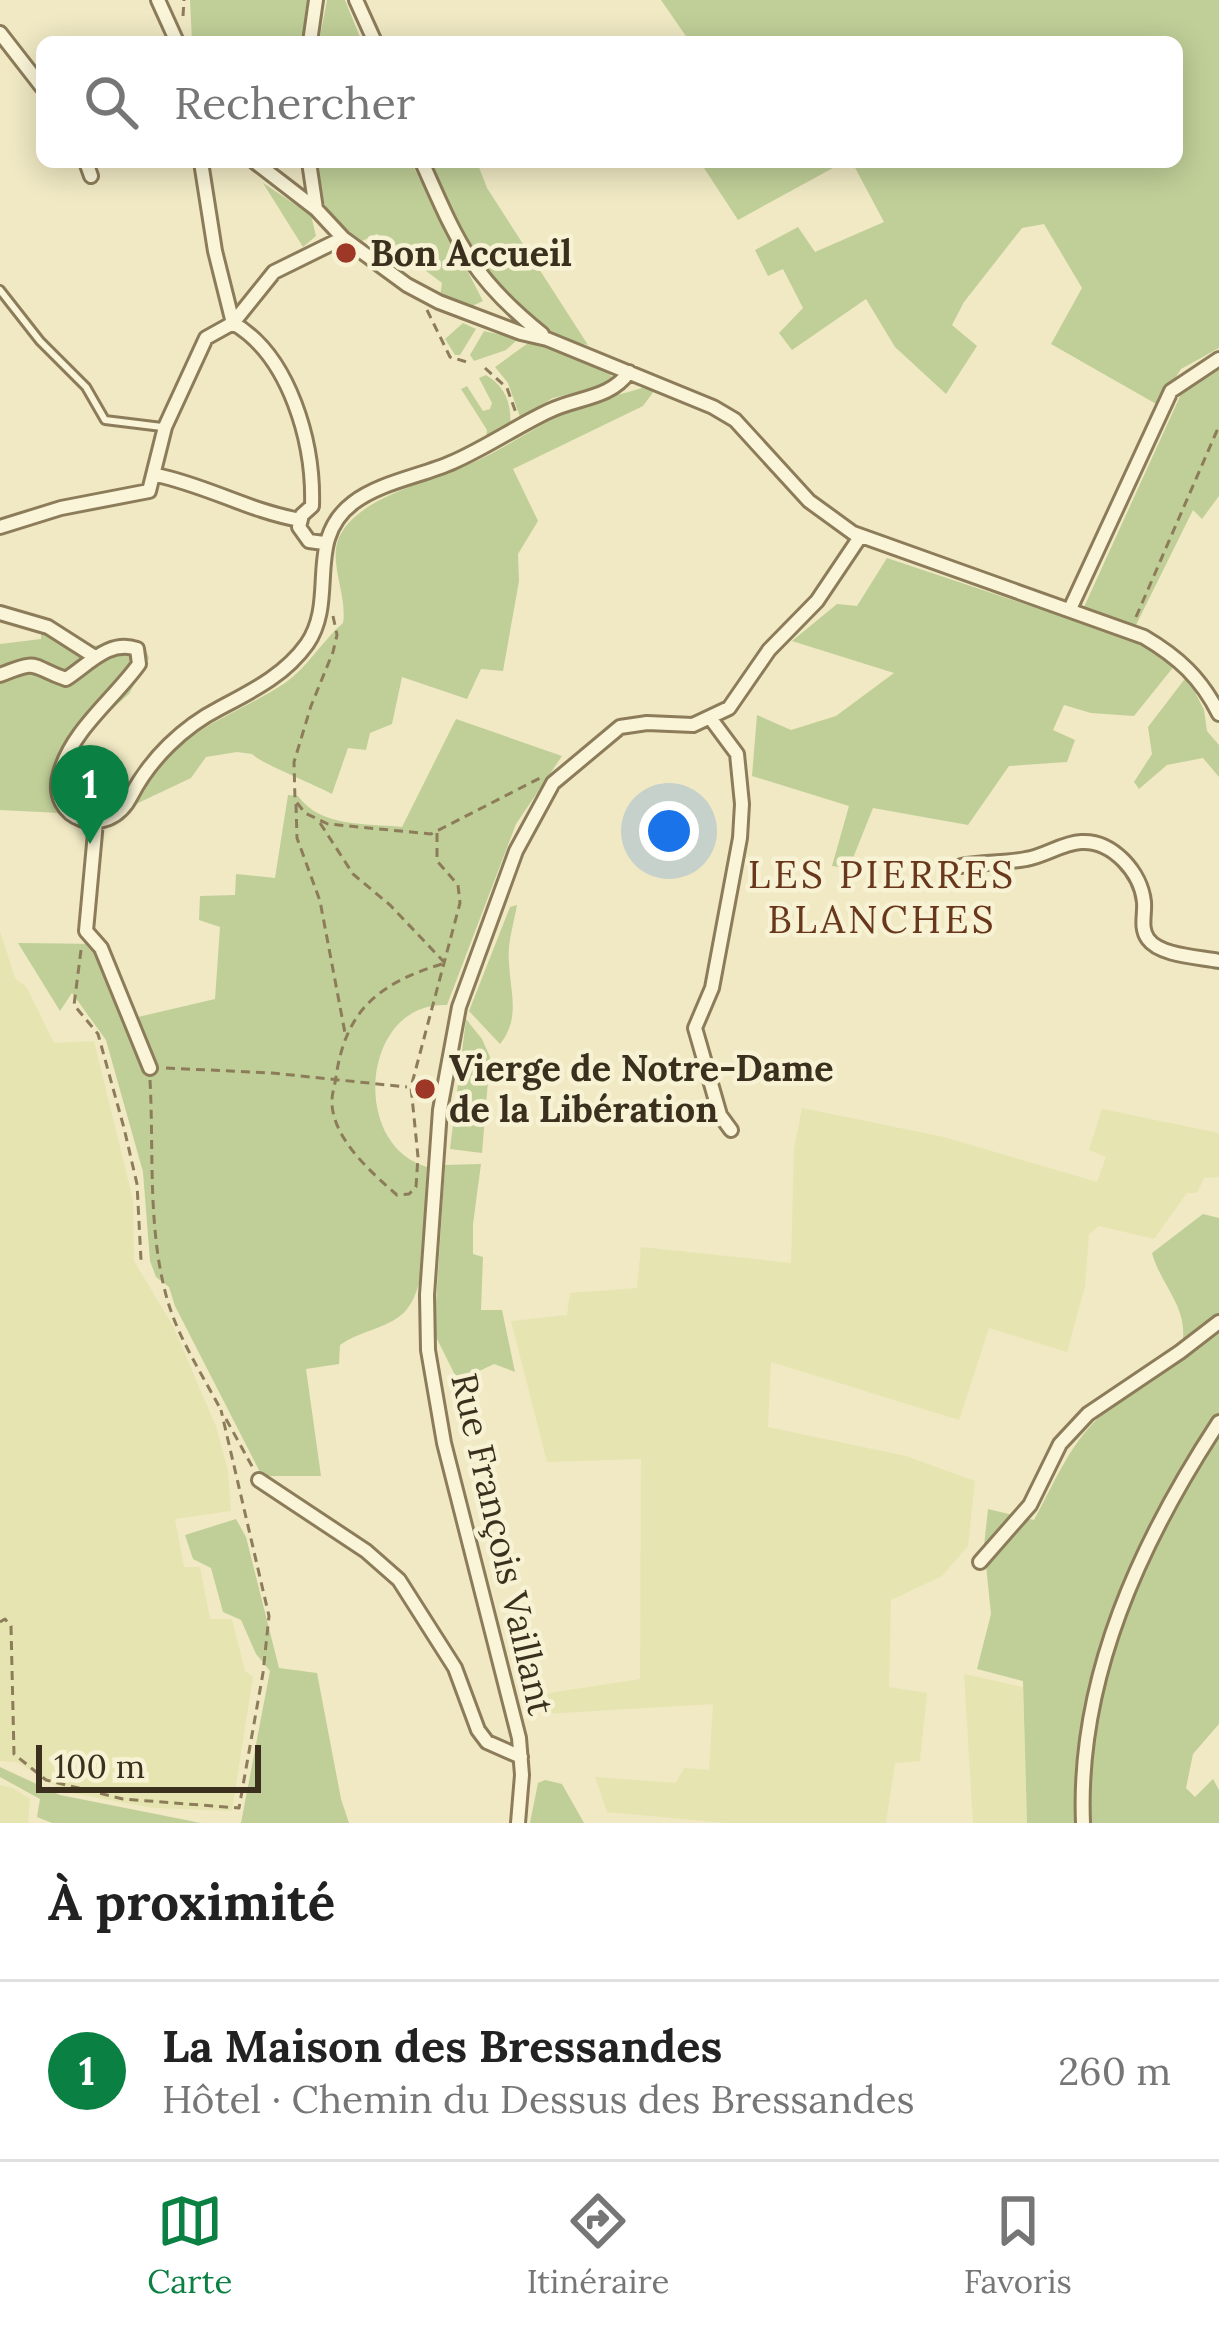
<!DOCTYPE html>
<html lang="fr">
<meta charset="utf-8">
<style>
:root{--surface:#fff;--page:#f2f2f2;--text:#222;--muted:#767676;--line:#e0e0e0;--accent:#0b8043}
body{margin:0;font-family:Lora,serif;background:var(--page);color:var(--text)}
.scale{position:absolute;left:36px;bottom:30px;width:225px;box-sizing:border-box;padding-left:12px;border:6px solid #3b301e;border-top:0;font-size:33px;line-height:42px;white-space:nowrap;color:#3b301e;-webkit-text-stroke:9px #f7f2d4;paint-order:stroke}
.you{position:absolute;left:669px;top:831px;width:42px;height:42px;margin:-30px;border:9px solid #fff;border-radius:50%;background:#1a73e8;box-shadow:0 0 0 18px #1a73e833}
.badge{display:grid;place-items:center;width:78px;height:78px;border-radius:50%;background:var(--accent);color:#fff;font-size:39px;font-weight:700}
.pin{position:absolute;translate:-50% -99px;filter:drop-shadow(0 3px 6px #0008)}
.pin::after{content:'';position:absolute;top:63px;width:42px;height:36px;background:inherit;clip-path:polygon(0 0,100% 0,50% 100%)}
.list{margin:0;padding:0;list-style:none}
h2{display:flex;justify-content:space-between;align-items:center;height:156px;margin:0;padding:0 48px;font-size:51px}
h2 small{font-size:39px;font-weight:400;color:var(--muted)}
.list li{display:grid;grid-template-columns:78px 1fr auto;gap:36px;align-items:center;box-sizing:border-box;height:180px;padding:0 48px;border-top:3px solid var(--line)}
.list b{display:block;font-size:45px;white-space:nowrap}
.list p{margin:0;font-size:39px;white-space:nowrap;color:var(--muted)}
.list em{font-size:39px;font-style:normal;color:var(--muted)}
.icon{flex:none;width:66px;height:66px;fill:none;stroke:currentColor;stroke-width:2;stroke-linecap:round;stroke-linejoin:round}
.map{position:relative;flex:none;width:1219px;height:1823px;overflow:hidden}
.search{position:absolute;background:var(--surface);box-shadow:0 6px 30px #0003;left:36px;right:36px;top:36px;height:132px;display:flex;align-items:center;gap:30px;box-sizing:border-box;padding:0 42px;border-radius:18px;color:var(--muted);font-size:45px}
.sheet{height:336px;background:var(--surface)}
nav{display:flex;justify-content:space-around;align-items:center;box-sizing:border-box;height:168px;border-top:3px solid var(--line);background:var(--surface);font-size:33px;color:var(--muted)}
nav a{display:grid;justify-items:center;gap:6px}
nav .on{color:var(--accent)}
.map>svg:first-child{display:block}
.farmland{fill:#e6e5b1}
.green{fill:#c0cf98}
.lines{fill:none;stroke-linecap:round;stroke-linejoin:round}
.lane-casing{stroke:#8c7c5a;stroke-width:12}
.street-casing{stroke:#8c7c5a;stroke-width:18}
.path{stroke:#8c7c5a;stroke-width:3;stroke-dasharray:9 6;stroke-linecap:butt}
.lane{stroke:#faf5d8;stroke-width:6}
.street{stroke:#faf5d8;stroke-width:12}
.poi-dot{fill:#9d3827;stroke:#f7f2d4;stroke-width:4.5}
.labels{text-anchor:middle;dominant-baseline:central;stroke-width:9;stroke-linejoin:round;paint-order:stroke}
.poi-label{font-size:36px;font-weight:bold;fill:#3b301e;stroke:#f7f2d4;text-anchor:start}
.street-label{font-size:36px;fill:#3b301e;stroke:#f7f2d4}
.neighbourhood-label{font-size:39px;letter-spacing:3px;fill:#69371c;stroke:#f7f2d4}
</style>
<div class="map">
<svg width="1219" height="1823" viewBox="0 0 1219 1823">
<rect width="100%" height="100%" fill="#f0e9c4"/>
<path class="farmland" d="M 0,931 L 15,978 L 27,988 L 54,1043 L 94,1041 L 133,1200 L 134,1261 L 174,1328 L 217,1429 L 228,1471 L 231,1511 L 175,1519 L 184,1567 L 200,1567 L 210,1619 L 232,1619 L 245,1671 L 253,1677 L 232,1811 L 153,1808 L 66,1792 L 17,1762 L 0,1761 Z
M 802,1108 L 944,1137 L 1097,1182 L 1106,1157 L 1089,1150 L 1102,1109 L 1219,1133 L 1219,1177 L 1204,1178 L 1197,1193 L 1187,1193 L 1154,1239 L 1099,1226 L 1089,1234 L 1085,1286 L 1067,1352 L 989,1328 L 959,1420 L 771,1362 L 768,1427 L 906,1456 L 975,1481 L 968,1546 L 942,1576 L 891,1600 L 889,1687 L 927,1693 L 920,1761 L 895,1763 L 886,1823 L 726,1823 L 607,1812 L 595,1777 L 676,1783 L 684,1768 L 709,1770 L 713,1704 L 543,1714 L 543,1694 L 640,1679 L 641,1459 L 547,1462 L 511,1321 L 567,1315 L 570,1293 L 637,1288 L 641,1247 L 791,1263 L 794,1149 Z
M 964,1674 L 1023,1687 L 1027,1823 L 973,1823 Z
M 0,1785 L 13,1788 L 30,1799 L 28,1823 L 0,1823 Z"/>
<path class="green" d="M 190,0 L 309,0 L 301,42 L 192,42 Z
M 327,0 L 345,0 L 362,42 L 319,42 Z
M 661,0 L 1219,0 L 1219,348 L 1181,369 L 1158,405 L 1051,344 L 1082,288 L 1044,224 L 1022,228 L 964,302 L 952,325 L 977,346 L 946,394 L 895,347 L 866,299 L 792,350 L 779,333 L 803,308 L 783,269 L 768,276 L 755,250 L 798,227 L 815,252 L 884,222 L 852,162 L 1177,162 L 1177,42 L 690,42 Z
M 313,162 L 411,162 L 483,301 L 470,307 L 440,297 L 442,283 L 377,234 L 362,241 C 327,214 320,206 313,162 Z
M 431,162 L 477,162 L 487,188 L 588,345 C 500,330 464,232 431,162 Z
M 713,162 L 844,162 L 738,220 L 704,168 Z
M 263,183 L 311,215 L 316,236 L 303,247 Z
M 463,323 L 476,329 L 460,355 L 455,355 L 445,339 Z
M 484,331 L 518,339 L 506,350 L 474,361 L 470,355 Z
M 531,341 L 606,370 L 613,378 L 612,383 L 553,398 L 520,417 L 508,383 L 495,367 Z
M 1219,366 L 1219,496 L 1202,519 L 1193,510 L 1136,625 L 1084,607 L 1182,392 Z
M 486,375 C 505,386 512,404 510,426 L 486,439 L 487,430 L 461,389 L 467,386 L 483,411 L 490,409 L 492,403 L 479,378 Z
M 642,388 L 654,391 L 643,406 L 513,469 L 538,521 L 518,554 L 519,581 L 503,671 L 481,669 L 467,699 L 402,677 L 392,724 L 370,733 L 366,750 L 348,748 L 332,794 C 314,784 264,765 252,754 L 237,752 L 206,757 L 191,778 L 136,804 C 171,730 223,723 285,683 C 307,668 323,640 343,623 C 348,593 325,558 342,532 C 363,496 434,480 472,463 C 509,447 542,421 579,407 C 599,399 622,394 642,388 Z
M 887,558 L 1142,643 L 1175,665 L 1134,716 L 1091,713 L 1064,705 L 1053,730 L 1075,740 L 1067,762 L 1009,766 L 968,825 L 873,808 L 849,868 L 832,866 L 849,806 L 752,776 L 757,715 L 791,730 L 836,716 L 894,673 L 792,641 L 837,604 L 857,606 Z
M 42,620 L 68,630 L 90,646 L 143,642 L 149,658 L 129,694 L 94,725 L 75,725 C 54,756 46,778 60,813 L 0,810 L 0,644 L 41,639 Z
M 1187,676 L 1204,710 L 1207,731 L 1219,745 L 1219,777 L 1203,758 L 1167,765 L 1139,789 L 1134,782 L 1152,754 L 1148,727 Z
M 456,719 L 562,756 L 516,824 L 447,1005 C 362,1001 349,1145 427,1167 C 425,1205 432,1293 400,1316 C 383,1329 358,1332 340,1345 L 339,1364 L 306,1369 L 321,1476 L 262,1476 L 175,1306 L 169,1287 L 156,1277 L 150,1261 L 143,1172 L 106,1040 L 72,993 L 60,1011 L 18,943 L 103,944 L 138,1017 L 215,999 L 220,927 L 199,920 L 200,896 L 235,895 L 236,874 L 275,878 L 288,795 L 298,796 C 321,828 366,823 402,827 Z
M 517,905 C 514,923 507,944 509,962 C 510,992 521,1018 500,1044 L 469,1011 L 510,907 Z
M 466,1019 L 482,1039 L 490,1057 L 482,1153 L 450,1149 Z
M 481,1164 L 473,1224 L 473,1254 L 483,1257 L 481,1310 L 502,1310 L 515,1372 L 494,1364 L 458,1381 L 434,1333 L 445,1165 Z
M 1203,1214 L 1219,1218 L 1219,1724 L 1193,1754 L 1186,1788 L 1195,1797 L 1213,1779 L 1219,1790 L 1219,1823 L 1027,1823 L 1023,1681 L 977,1669 L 991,1614 L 984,1546 L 988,1509 L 1034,1520 C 1053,1485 1069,1446 1098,1418 C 1125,1393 1179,1378 1183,1338 C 1186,1305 1160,1283 1152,1253 Z
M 236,1519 L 246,1537 L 279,1668 L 317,1673 L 341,1799 L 349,1823 L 241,1823 L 270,1671 L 256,1654 L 241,1620 L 223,1612 L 211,1568 L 193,1559 L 185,1535 Z
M 0,1767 L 60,1795 L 201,1823 L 52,1823 L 37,1817 L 40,1799 L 0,1777 Z
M 545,1780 L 562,1784 L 584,1823 L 530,1823 L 538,1783 Z"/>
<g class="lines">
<g class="lane-casing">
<path id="lane" d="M 0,290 L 40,341 L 86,387 L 105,420 L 162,427"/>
</g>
<g class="street-casing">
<path id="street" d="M 158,0 L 177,42
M 356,0 L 375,42
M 0,33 L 42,87
M 310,42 L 316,0
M 86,162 L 91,176
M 201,162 L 215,251 L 233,323
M 255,162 L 316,209 L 343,238 L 407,285 L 439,302 L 521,333 L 547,339 L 713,407 L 735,420 L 809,501 L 853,533 L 1144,637 C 1178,657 1201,678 1219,714
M 309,162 L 316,209
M 422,162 C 458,243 471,277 542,334
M 233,323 C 290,356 314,443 312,506 L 302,515 L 299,527 L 309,541 L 324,543
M 156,475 C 206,485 249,511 300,520
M 0,527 L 61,508 L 149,491 L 165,427 L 206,338 L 233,323 L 274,272 L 343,238
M 1070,609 L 1171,391 L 1219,359
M 0,613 L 48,627 L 95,657
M 0,675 C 41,658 30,667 66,679 C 88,665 109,639 137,649 L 139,664 C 113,700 72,730 60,773 C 46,820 108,842 131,796 C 150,759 183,727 220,708 C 252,691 285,675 307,644 C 338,599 304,540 353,503 C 380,482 422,476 453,462 C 487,447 517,426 549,411 C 578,397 610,399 629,372
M 711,719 L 737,754 L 742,804 L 740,838 L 712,988 L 695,1028 L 720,1115 L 731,1130
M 96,822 L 86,931 L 101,948 L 150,1068
M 961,866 C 982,862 1005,863 1026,859 C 1045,856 1062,843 1081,842 C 1113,840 1141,873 1144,902 C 1145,915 1140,928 1148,939 C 1160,956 1200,957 1219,961
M 259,1480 L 366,1551 L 399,1580 L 455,1668 L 478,1730 L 487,1742 L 521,1757
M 980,1562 L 1030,1505 L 1060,1444 L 1088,1414 L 1180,1352 L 1219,1322
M 518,1823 L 522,1775 L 519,1738 L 444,1443 L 428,1350 L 427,1295 L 440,1110 L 459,1007 L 516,851 L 553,783 L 620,727 L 647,723 L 693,725 L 729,708 L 769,650 L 817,601 L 860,537
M 1083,1823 C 1077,1678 1141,1541 1219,1422"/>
</g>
<path class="path" d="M 183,16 L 184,0
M 427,310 L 450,357 L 467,362
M 485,368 L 507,388 L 516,413
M 333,616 L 337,635 L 333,652 L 311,706 L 294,762 L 295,800 L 305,813 L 328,824 L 431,834 L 542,777
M 1136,617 L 1219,426
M 296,804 L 297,838 L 320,901 L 345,1033
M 320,823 L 353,874 L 390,905 L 444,962
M 437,833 L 437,861 L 458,885 L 460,903 L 411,1087 L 418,1157 L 416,1187 L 409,1194 L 397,1195 C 372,1173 335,1141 332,1105 C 331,1096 335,1085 336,1077 C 346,1007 382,982 445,963
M 81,950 L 74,1005 L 98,1034 L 124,1128 L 137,1184 L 141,1260
M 166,1068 L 272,1073 L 407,1087
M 150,1080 C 154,1152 147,1231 168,1302 C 179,1339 203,1376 221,1410
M 226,1419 L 253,1468
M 0,1622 L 5,1619 L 11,1626 L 14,1754 L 46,1780 L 123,1799 L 239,1808 L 263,1673 L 269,1616 L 221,1410"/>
<use href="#lane" class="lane"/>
<use href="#street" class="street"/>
</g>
<g class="poi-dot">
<circle cx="346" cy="253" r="12"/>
<circle cx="425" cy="1089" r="12"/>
</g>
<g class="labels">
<g class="poi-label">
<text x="370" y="253">Bon Accueil</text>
<text x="449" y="1068">Vierge de Notre-Dame<tspan x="449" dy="41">de la Libération</tspan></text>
</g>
<g class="street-label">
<text transform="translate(503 1544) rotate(77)">Rue François Vaillant</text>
</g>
<g class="neighbourhood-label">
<text x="882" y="874">LES PIERRES<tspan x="882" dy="45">BLANCHES</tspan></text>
</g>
</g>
</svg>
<div class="scale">100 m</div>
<div class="you"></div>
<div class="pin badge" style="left:90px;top:844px">1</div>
<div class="search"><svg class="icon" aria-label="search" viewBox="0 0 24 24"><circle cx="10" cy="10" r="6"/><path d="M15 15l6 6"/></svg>Rechercher</div>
</div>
<section class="sheet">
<h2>À proximité<small></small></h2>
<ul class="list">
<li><span class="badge">1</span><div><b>La Maison des Bressandes</b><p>Hôtel · Chemin du Dessus des Bressandes</p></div><em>260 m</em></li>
</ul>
</section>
<nav>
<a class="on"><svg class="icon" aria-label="map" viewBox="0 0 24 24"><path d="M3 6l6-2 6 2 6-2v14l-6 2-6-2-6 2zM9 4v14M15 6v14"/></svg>Carte</a>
<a><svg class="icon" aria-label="directions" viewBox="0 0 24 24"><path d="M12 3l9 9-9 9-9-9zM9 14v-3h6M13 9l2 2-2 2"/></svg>Itinéraire</a>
<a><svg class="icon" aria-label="saved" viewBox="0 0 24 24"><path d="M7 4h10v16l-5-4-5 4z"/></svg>Favoris</a>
</nav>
